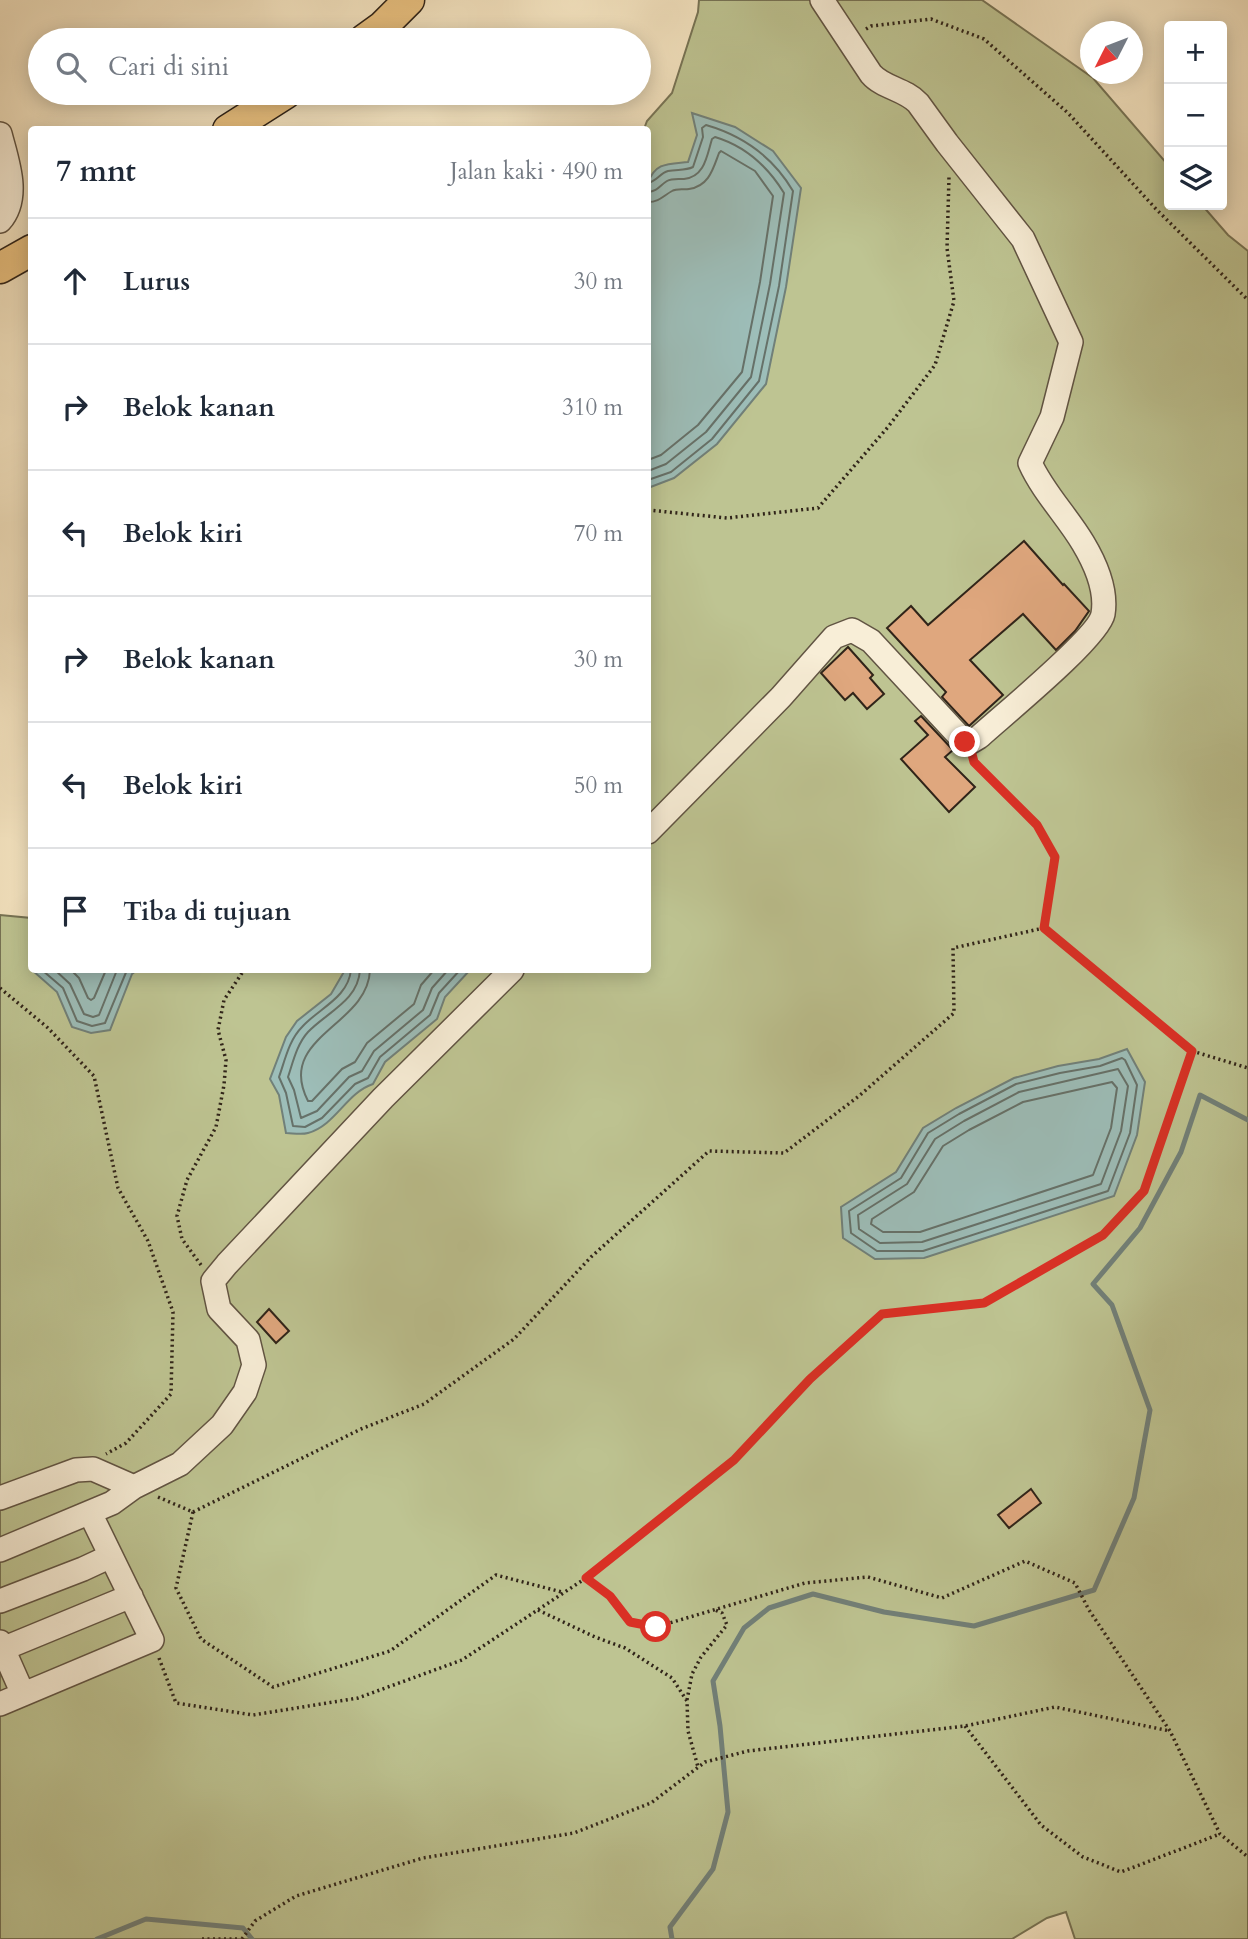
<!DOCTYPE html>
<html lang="id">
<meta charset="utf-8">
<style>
:root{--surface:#fff;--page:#f2f2f3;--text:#1f2937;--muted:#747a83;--line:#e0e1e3}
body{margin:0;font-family:Cardo,serif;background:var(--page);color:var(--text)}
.controls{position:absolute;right:21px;top:21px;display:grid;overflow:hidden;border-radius:7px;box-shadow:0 4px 18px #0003}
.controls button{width:63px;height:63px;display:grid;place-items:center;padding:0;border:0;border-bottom:2px solid var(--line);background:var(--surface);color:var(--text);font:35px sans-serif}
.compass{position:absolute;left:1080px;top:21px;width:63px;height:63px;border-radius:50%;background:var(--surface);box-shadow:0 4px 18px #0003;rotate:228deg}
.stop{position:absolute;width:21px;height:21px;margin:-16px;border:5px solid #d93025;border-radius:50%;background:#fff}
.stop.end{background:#d93025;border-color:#fff;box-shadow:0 2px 7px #0008}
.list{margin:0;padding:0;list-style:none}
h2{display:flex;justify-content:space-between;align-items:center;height:91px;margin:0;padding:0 28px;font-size:30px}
h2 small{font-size:23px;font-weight:400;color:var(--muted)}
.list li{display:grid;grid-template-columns:46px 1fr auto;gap:21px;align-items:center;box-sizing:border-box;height:126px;padding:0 28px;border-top:2px solid var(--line)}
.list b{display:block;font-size:26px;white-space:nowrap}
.list em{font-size:23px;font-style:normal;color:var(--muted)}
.icon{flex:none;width:38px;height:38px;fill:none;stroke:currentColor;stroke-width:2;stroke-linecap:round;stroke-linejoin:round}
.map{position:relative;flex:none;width:1248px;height:1939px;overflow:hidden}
.search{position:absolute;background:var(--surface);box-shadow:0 4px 18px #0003;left:28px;top:28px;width:623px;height:77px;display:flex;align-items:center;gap:18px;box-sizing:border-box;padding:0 24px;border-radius:38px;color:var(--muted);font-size:26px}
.panel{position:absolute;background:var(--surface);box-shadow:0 4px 18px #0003;left:28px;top:126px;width:623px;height:847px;border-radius:7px}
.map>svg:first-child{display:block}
.green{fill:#bec492;stroke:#777456;stroke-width:2}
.water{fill:#9dbeb9;stroke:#718079;stroke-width:2}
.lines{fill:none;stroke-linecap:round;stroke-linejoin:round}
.shore{stroke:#667169;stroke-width:2}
.stream{stroke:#718079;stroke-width:5}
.building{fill:#dfa77e;stroke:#302419;stroke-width:2}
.minor-casing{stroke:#615443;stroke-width:26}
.major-casing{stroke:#302419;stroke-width:33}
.path{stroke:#302419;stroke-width:3.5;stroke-dasharray:2 3.5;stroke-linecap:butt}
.minor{stroke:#f8eed7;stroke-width:23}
.major{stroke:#eac281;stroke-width:30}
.route{stroke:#d93025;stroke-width:9}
</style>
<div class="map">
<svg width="1248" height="1939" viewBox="0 0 1248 1939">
<rect width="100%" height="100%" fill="#f5e5c2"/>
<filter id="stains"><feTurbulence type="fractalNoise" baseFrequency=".00286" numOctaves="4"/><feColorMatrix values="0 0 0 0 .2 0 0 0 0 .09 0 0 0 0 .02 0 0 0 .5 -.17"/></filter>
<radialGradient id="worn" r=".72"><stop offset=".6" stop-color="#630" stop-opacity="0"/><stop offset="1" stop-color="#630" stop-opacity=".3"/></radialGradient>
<path class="green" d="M 699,0 L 982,0 L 1093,78 L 1169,166 L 1169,205 L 1202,205 L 1228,235 L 1248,251 L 1248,1939 L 1075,1939 L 1066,1912 L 1047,1918 L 1012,1939 L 0,1939 L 0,915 L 31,918 L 32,970 L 648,970 L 648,130 L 644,129 L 647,121 L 672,93 L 698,12 Z"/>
<path class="water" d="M 692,113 L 735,127 L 773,151 L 801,188 L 786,287 L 766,384 L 717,444 L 674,478 L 648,488 L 648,183 C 655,162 669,164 688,162 L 697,135 Z
M 32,970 L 137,970 L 132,974 L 110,1030 L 91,1033 L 72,1027 L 57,992 Z
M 345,970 L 470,970 L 445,997 L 437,1019 L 385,1062 L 373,1084 C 346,1093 336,1125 308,1133 C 301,1135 292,1133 286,1133 L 279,1095 L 270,1079 L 286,1037 L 297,1021 L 331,994 Z
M 1127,1049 L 1145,1082 L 1137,1135 L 1114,1196 L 924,1258 L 875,1259 L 843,1238 L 841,1207 L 896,1172 L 923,1128 L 956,1108 L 1014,1078 L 1058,1066 L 1099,1059 Z"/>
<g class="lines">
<path class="shore" d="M 648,183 C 657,181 660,173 668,171 C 677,169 685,171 693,167 L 703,137 L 702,128 L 706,125 C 744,136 773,157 793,191 L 779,286 L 759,381 L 712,439 L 671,472 L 648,480
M 648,192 C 658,191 659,186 667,181 C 672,178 679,179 684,179 C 705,177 707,155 712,139 L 715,137 C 745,146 768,167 784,193 L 770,284 L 751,377 L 706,432 L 666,464 L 648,471
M 648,202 C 659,202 663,196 672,191 C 677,188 684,190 689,189 C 709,186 713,169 719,153 L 721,151 L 755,171 L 773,196 L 760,282 L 742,372 L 698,425 L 661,455 L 648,460
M 42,970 L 63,988 L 77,1021 L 92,1026 L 105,1023 L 127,970
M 55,970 L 70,984 L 84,1014 L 93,1017 L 99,1015 L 117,970
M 71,970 L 79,978 L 88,998 L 91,1000 L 94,998 L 106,970
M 351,970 C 348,998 319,1008 302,1027 C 289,1040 285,1060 279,1077 L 286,1093 L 293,1126 L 305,1127 L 322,1118 L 355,1084 L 368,1078 L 380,1057 L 430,1015 L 439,993 L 460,970
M 360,970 C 358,1001 327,1012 308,1032 C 297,1044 293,1062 288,1077 L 294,1090 L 301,1118 L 317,1111 L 349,1077 L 362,1071 L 374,1051 L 423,1010 L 432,988 L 448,970
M 370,970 C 368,1026 275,1037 308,1101 L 312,1101 L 342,1069 L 355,1062 L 367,1043 L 414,1004 L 421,985 L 434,970
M 1122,1058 L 1125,1060 L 1137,1085 L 1130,1133 L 1108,1191 L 923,1251 L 877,1251 L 851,1233 L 849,1211 L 901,1178 L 928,1133 L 959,1114 L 1016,1084 L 1060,1073 L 1100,1066 Z
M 1118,1069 L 1128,1086 L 1121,1131 L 1101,1184 L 922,1242 L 880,1243 L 859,1229 L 858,1215 L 907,1184 L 935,1139 L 964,1121 L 1019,1092 Z
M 1112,1082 L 1117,1088 L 1111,1128 L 1093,1175 L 920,1232 L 883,1232 L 871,1224 L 872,1219 L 914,1192 L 943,1146 L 969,1130 L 1023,1102 Z"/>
<path class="stream" d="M 97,1939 L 146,1919 L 243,1928 L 252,1939
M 672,1939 L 670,1927 L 713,1869 L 728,1812 L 720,1726 L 713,1681 L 744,1628 L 769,1608 L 813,1594 L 884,1612 L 974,1626 L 1094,1590 L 1134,1498 L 1150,1410 L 1112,1305 L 1093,1284 L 1140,1228 L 1181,1152 L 1200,1095 L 1248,1120"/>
</g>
<path class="building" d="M 1024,541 L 1063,585 L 1064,584 L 1089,611 L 1075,631 L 1056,650 L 1023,614 L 970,660 L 1003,695 L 969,726 L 942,697 L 946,692 L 887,628 L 911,606 L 928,625 Z
M 848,647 L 873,675 L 870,678 L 884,694 L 867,709 L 853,693 L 845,700 L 821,673 Z
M 921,716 L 953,750 L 945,757 L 975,787 L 949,812 L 901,759 L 928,735 L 915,721 Z
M 269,1309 L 289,1331 L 276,1343 L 257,1322 Z
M 1031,1489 L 1041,1503 L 1009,1528 L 998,1515 Z"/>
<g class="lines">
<g class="minor-casing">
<path id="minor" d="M 0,134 C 7,161 21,197 0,221
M 648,832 L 781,697 L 834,637 L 852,630 L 871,641 L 961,738 L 969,743 L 979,737 C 1002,716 1099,637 1103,614 C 1107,590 1095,563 1083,543 C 1067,516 1043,492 1030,463 L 1052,417 L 1071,342 L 1023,239 L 947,143 L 918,103 C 905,89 883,88 871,74 L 822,0
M 0,1498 L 76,1470 L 93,1469 L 134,1487
M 0,1550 L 112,1503 L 134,1487 L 180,1464 L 222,1425 L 245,1392 L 254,1365 L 248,1340 L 219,1309 L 213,1281 L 227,1264 L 383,1098 L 512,970
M 0,1601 L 83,1569 L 111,1556
M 0,1642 L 23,1694
M 0,1650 L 131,1596
M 0,1704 L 152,1640 L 90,1513"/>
</g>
<g class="major-casing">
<path id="major" d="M 364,40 L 382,27 L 409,0
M 228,130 L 286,93
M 0,268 L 32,250"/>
</g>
<path class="path" d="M 866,29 L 871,26 L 931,19 L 984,39 L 1068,113 L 1156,209 L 1248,300
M 648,510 L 727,518 L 818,508 L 888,427 L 935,365 L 954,301 L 947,248 L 949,177
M 974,762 L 1037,825 L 1055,857 L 1044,928
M 1044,928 L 1192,1051 L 1248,1068
M 0,988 L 48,1028 L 94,1076 L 118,1188 L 148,1241 L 173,1312 L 171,1394 L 126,1443 L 106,1454
M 201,1265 L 182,1239 L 177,1216 L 187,1180 L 216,1127 L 224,1085 L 226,1060 L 218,1030 L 224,1000 L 244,970
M 158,1497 L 193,1512
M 193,1512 L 361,1429 L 424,1404 L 514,1339 L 591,1257 L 709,1151 L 784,1153 L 859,1096 L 954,1013 L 953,948 L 1044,928
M 193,1512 L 176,1588 L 201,1639 L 273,1687 L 390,1651 L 496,1575 L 562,1592
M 586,1578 L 610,1596 L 630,1622 L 656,1627 L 805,1583 L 868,1577 L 942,1598 L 1025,1561 L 1075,1583 L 1089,1610 L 1170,1731 L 1220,1834 L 1248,1857
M 538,1610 L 595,1637 L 625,1648 L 672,1678 L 687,1701 L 688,1731 L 698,1767
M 159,1658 L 176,1703 L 253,1715 L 358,1698 L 462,1660 L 586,1578 L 734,1460 L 810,1379 L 882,1314 L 984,1303 L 1103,1235 L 1144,1191 L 1192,1051
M 687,1700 L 692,1674 L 701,1657 L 727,1625 L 722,1613 L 715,1610
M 965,1726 L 1041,1825 L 1083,1857 L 1121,1872 L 1220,1834
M 202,1939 L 239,1939
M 242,1939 L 255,1921 L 296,1896 L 423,1858 L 574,1833 L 651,1803 L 705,1762 L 748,1751 L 965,1726 L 1055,1707 L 1170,1731"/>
<use href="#minor" class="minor"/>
<use href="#major" class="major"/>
</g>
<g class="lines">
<path class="route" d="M 656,1627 L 630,1622 L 610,1596 L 586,1578 L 734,1460 L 810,1379 L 882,1314 L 984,1303 L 1103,1235 L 1144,1191 L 1192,1051 L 1044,928 L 1055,857 L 1037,825 L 974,762 L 969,743 L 965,742"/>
</g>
<rect width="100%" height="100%" filter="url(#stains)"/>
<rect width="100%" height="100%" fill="url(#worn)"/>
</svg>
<div class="controls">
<button>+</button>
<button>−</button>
<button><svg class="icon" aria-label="layers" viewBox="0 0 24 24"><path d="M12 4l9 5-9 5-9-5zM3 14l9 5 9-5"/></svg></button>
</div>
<svg class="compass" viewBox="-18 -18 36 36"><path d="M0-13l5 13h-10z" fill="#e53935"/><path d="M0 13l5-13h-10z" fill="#747a83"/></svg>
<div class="stop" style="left:656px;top:1627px"></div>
<div class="stop end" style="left:965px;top:742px"></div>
<div class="search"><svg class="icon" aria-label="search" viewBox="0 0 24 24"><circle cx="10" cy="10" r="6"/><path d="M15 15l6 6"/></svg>Cari di sini</div>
<section class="panel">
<h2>7 mnt<small>Jalan kaki · 490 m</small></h2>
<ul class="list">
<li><svg class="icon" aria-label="ahead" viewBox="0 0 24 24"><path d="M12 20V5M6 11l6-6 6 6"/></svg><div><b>Lurus</b></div><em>30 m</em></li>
<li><svg class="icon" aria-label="right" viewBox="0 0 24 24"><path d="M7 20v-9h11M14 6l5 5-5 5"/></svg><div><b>Belok kanan</b></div><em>310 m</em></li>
<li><svg class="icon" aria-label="left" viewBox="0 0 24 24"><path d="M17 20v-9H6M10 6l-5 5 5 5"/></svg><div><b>Belok kiri</b></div><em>70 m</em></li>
<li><svg class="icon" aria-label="right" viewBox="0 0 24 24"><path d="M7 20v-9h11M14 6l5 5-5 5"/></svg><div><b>Belok kanan</b></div><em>30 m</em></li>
<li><svg class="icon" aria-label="left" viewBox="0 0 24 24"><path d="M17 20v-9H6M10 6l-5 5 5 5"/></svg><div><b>Belok kiri</b></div><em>50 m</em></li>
<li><svg class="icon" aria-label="arrive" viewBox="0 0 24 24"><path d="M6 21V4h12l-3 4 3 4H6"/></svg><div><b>Tiba di tujuan</b></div></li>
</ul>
</section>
</div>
